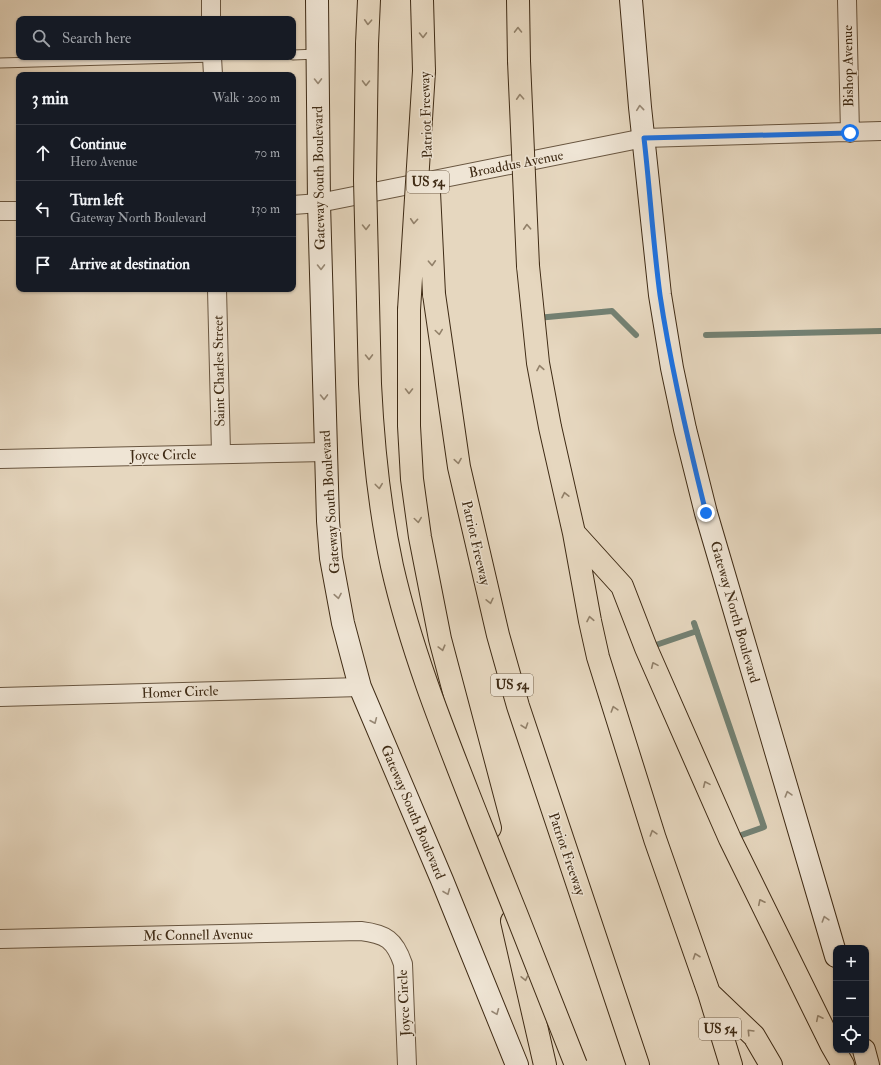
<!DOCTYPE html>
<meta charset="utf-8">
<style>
:root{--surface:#171b24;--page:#242831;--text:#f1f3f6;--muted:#9ea1a6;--line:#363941}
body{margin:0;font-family:"IM FELL Double Pica",serif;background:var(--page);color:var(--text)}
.controls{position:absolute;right:12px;bottom:12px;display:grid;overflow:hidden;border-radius:8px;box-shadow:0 1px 3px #0004}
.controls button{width:36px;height:36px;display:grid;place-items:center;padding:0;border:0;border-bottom:1px solid var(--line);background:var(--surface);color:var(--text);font:20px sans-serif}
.stop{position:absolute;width:12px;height:12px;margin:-9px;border:3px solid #1a73e8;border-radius:50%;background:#fff}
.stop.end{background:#1a73e8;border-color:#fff;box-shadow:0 1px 4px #0008}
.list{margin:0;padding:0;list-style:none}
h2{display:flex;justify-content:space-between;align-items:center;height:52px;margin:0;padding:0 16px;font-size:17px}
h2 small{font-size:13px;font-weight:400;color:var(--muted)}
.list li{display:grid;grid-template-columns:26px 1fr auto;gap:12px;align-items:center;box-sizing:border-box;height:56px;padding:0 16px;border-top:1px solid var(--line)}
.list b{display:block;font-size:15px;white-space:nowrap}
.list p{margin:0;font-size:13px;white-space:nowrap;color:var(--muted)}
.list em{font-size:13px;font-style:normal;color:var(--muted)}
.icon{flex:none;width:22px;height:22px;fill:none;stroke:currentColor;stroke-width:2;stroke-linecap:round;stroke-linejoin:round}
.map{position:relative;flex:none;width:881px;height:1065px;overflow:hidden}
.search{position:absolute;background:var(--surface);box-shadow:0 1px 3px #0004;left:16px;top:16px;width:280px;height:44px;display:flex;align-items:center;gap:10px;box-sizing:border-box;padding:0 14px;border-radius:8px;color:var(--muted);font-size:15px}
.panel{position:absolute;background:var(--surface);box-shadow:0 1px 3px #0004;left:16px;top:72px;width:280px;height:220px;border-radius:8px}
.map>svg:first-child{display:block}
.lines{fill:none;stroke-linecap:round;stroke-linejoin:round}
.stream{stroke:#738173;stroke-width:6}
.service-casing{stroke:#695640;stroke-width:11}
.minor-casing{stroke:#695640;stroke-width:20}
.secondary-casing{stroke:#3f2b15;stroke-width:24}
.motorway-casing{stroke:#3f2b15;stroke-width:24}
.service{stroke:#efe5d5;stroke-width:9}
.minor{stroke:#efe5d5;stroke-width:18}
.secondary{stroke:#efe5d5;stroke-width:22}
.motorway{stroke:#e6d7bf;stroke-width:22}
.motorway-bridge-casing{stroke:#3f2b15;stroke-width:24;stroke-linecap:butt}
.motorway-bridge{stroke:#e6d7bf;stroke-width:22}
.oneway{stroke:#92816a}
.oneway2{stroke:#978875}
.route{stroke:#1a73e8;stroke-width:5}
.labels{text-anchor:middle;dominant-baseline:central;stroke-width:3;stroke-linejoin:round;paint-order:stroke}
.shield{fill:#efe5d5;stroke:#74634f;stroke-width:1}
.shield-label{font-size:13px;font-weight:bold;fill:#3f2b15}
.street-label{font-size:14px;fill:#3f2b15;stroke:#efe5d5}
</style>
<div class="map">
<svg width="881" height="1065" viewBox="0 0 881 1065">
<rect width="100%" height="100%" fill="#e6d7bf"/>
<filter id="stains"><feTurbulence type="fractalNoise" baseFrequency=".005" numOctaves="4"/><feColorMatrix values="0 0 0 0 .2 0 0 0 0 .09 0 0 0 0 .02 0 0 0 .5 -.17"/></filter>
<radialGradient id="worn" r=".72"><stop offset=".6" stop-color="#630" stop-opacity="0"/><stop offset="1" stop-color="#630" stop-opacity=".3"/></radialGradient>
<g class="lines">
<path class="stream" d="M 537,318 L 612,311 L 636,335
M 706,335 L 881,331
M 694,623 L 764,827 L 733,838
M 650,647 L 697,631"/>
<g class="service-casing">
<path id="service" d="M 293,55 L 317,54
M 0,63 L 215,57"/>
</g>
<g class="minor-casing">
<path id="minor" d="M 211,0 L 211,19
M 847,0 L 850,133
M 212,57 L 213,75
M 293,205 L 319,203 L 644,138 L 881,131
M 0,211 L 19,211
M 217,289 L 221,453
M 0,459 L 325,452
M 0,697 L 360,687
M 0,939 L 361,931 C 386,934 395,940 403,964 L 407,1065"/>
</g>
<g class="secondary-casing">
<path id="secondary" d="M 317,0 L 319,203 L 328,521 L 331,558 L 343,623 L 360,687 L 442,880 L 517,1065
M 631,0 L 640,107 L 660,295 L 672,368 L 685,429 L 706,513 L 836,956
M 864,1050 L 868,1065"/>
</g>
<g class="motorway-casing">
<path id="motorway" d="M 422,0 L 424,71
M 518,0 L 519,61
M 367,44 L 369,0
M 528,266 L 538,363 L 550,427 L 574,533 L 590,621 L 598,657 L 655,839 L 709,993 L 731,1065
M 434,294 L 459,467 L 498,635 L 518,706 L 638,1065
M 409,310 L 409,426 L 412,479 L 420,537 L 440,639 L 490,828
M 574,533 L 622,586 L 646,648 L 730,839 L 831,1044 L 843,1065
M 512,921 L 545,1065
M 710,994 L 754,1036 L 771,1065"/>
</g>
<use href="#service" class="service"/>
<use href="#minor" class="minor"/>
<use href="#secondary" class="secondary"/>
<use href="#motorway" class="motorway"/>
<g class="motorway-bridge-casing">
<path id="motorway-bridge" d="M 367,44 L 365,180 L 370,384 C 373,445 379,506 392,566 C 412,654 446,737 479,821 C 512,902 544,984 576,1065
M 519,61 L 528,266
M 429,192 L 434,294
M 409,310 L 424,71"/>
</g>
<use href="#motorway-bridge" class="motorway-bridge"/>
</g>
<defs><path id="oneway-chevron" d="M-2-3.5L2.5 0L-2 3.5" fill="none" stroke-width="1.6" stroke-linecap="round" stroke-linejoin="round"/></defs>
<g class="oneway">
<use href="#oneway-chevron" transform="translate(368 22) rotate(93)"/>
<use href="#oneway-chevron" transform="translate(518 30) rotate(-91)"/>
<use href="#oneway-chevron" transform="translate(423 35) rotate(89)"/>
<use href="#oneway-chevron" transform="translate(366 83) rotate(91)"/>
<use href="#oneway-chevron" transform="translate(520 97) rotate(-93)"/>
<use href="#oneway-chevron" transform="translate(414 221) rotate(94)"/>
<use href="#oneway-chevron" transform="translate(366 227) rotate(89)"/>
<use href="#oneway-chevron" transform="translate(527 227) rotate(-93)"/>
<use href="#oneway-chevron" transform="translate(432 263) rotate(87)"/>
<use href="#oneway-chevron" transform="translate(439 332) rotate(82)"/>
<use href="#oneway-chevron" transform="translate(369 357) rotate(89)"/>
<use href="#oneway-chevron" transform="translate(540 368) rotate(-100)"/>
<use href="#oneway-chevron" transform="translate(409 391) rotate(90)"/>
<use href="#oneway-chevron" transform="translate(458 461) rotate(81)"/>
<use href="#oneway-chevron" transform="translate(379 486) rotate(83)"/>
<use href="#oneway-chevron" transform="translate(565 495) rotate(-102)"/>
<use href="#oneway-chevron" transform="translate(418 520) rotate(82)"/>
<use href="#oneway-chevron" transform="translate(490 601) rotate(77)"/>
<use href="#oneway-chevron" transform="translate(590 619) rotate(-101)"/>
<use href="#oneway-chevron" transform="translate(442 648) rotate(75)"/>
<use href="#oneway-chevron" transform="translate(654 665) rotate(-114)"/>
<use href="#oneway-chevron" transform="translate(614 709) rotate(-107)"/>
<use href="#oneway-chevron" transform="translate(525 726) rotate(71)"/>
<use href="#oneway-chevron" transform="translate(706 784) rotate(-114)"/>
<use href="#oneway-chevron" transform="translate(653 833) rotate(-107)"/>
<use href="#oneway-chevron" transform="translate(761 902) rotate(-116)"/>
<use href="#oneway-chevron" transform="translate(696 956) rotate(-109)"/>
<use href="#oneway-chevron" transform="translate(525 978) rotate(77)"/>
<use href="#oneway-chevron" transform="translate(819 1018) rotate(-116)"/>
<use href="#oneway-chevron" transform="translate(750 1032) rotate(-134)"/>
</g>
<g class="oneway2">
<use href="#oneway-chevron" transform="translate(318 81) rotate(89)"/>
<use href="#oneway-chevron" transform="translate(640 108) rotate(-96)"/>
<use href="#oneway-chevron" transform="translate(321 267) rotate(89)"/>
<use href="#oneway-chevron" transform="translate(324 397) rotate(89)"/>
<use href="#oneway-chevron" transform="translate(338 596) rotate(80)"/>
<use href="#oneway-chevron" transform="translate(374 721) rotate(67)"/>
<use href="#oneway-chevron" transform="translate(788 794) rotate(-106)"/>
<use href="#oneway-chevron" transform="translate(447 892) rotate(68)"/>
<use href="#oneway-chevron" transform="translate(825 919) rotate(-107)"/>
<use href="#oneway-chevron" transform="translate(496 1012) rotate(68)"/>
</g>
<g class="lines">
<path class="route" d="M 706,513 C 688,441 671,369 660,295 C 653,243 650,190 644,138 L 850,133"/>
</g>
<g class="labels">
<g class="shield">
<rect x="407" y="171" width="42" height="22" rx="3"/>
<rect x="491" y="674" width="42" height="22" rx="3"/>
<rect x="699" y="1018" width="42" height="22" rx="3"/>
</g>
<g class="shield-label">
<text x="428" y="182">US 54</text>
<text x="512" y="685">US 54</text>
<text x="720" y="1029">US 54</text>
</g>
<g class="street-label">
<text transform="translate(848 66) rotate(-91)">Bishop Avenue</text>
<text transform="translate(426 115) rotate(-92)">Patriot Freeway</text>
<text transform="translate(516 164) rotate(-11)">Broaddus Avenue</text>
<text transform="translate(319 178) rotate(-91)">Gateway South Boulevard</text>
<text transform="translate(219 371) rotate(-91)">Saint Charles Street</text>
<text transform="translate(163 455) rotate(-1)">Joyce Circle</text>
<text transform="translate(330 502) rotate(-94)">Gateway South Boulevard</text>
<text transform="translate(476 543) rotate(77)">Patriot Freeway</text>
<text transform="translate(735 612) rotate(74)">Gateway North Boulevard</text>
<text transform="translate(180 692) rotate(-2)">Homer Circle</text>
<text transform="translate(413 812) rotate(67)">Gateway South Boulevard</text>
<text transform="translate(567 854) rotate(71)">Patriot Freeway</text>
<text transform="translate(198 935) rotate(-1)">Mc Connell Avenue</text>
<text transform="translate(404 1003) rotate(-93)">Joyce Circle</text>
</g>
</g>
<rect width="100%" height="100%" filter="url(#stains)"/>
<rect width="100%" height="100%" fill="url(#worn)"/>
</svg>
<div class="controls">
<button>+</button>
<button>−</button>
<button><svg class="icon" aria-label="locate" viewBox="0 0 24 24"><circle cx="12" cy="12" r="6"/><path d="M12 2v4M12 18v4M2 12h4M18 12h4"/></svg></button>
</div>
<div class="stop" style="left:850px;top:133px"></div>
<div class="stop end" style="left:706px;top:513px"></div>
<div class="search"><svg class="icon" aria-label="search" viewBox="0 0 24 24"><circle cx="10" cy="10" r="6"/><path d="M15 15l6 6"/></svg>Search here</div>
<section class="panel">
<h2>3 min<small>Walk · 200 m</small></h2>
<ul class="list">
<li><svg class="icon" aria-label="ahead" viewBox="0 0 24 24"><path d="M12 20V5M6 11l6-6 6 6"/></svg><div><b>Continue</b><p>Hero Avenue</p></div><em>70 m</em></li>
<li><svg class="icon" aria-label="left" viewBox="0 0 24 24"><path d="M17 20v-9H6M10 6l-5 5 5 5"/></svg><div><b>Turn left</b><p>Gateway North Boulevard</p></div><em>130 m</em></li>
<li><svg class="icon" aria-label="arrive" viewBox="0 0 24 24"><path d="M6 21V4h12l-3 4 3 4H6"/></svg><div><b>Arrive at destination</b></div></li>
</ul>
</section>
</div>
